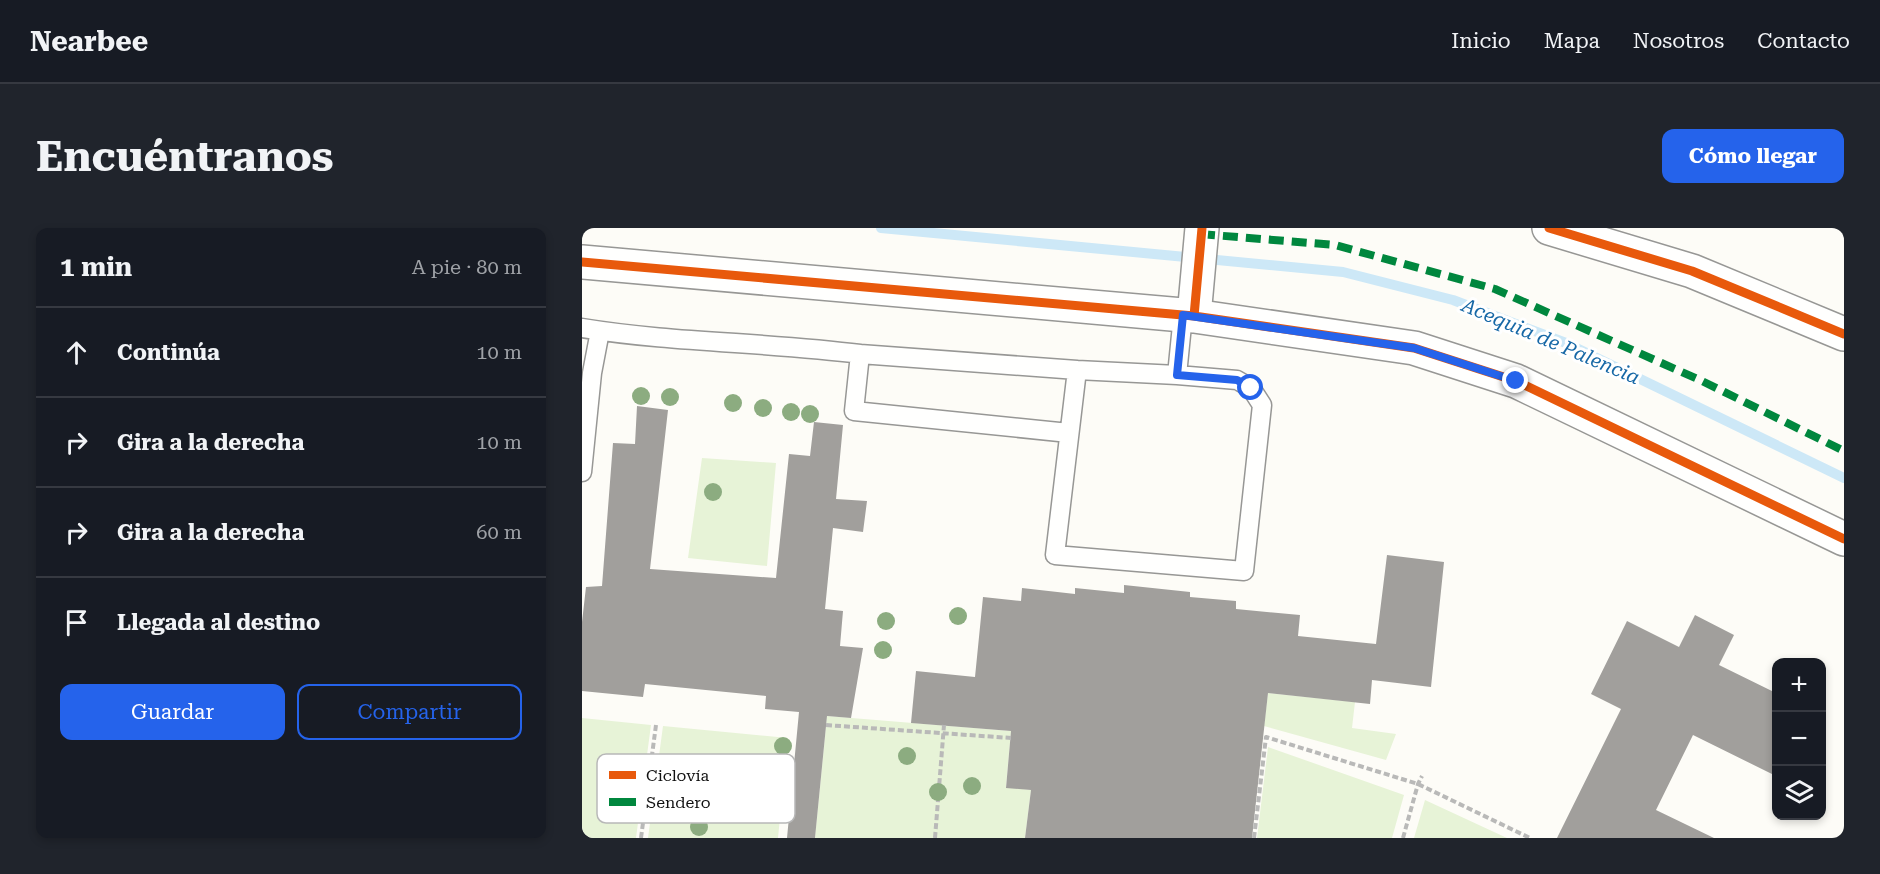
<!DOCTYPE html>
<html lang="es">
<meta charset="utf-8">
<style>
:root{--surface:#171b24;--page:#20242c;--text:#f1f3f6;--muted:#9ea1a6;--line:#363941;--accent:#2563eb}
body{margin:0;font-family:"Roboto Serif",serif;background:var(--page);color:var(--text)}
.controls{position:absolute;right:18px;bottom:18px;display:grid;overflow:hidden;border-radius:12px;box-shadow:0 3px 9px #0003}
.controls button{width:54px;height:54px;display:grid;place-items:center;padding:0;border:0;border-bottom:2px solid var(--line);background:var(--surface);color:var(--text);font:30px sans-serif}
.stop{position:absolute;width:18px;height:18px;margin:-14px;border:4px solid #2563eb;border-radius:50%;background:#fff}
.stop.end{background:#2563eb;border-color:#fff;box-shadow:0 2px 6px #0008}
.list{margin:0;padding:0;list-style:none}
h2{display:flex;justify-content:space-between;align-items:center;height:78px;margin:0;padding:0 24px;font-size:26px}
h2 small{font-size:20px;font-weight:400;color:var(--muted)}
.list li{display:grid;grid-template-columns:39px 1fr auto;gap:18px;align-items:center;box-sizing:border-box;height:90px;padding:0 24px;border-top:2px solid var(--line)}
.list b{display:block;font-size:22px;white-space:nowrap}
.list em{font-size:20px;font-style:normal;color:var(--muted)}
.actions{display:flex;gap:12px;padding:18px 24px}
.actions a{flex:1;padding:14px 0;border:2px solid var(--accent);border-radius:12px;text-align:center;font-size:21px;color:var(--accent)}
.actions .main{background:var(--accent);color:#fff}
.icon{flex:none;width:33px;height:33px;fill:none;stroke:currentColor;stroke-width:2;stroke-linecap:round;stroke-linejoin:round}
.map{position:relative;flex:none;width:1262px;height:610px;overflow:hidden;border-radius:12px}
header{display:flex;align-items:center;gap:36px;box-sizing:border-box;height:84px;padding:0 30px;background:var(--surface);border-bottom:2px solid var(--line)}
header strong{font-size:28px}
nav{display:flex;gap:33px;margin-inline-start:auto;font-size:21px}
.intro{display:flex;align-items:center;justify-content:space-between;box-sizing:border-box;height:144px;padding:0 36px}
h1{margin:0;font-size:42px}
.button{padding:15px 27px;border-radius:12px;background:var(--accent);color:#fff;font-size:21px;font-weight:700}
main{display:flex;gap:36px;padding:0 36px}
aside{flex:1;background:var(--surface);border-radius:12px;box-shadow:0 3px 9px #0003}
.map>svg:first-child{display:block}
.green{fill:#e7f3d7}
.lines{fill:none;stroke-linecap:round;stroke-linejoin:round}
.stream{stroke:#cde8f7;stroke-width:10}
.building{fill:#a19f9c}
.service-casing{stroke:#979795;stroke-width:21}
.minor-casing{stroke:#979795;stroke-width:36}
.path{stroke:#b9b9b8;stroke-width:4;stroke-dasharray:6 3;stroke-linecap:butt}
.service{stroke:#fffffe;stroke-width:18}
.minor{stroke:#fffffe;stroke-width:33}
.quiet{stroke:#00873e;stroke-width:8;stroke-dasharray:15 8;stroke-linecap:butt}
.cycleway-casing{stroke:#fff;stroke-width:13}
.cycleway{stroke:#e8590c;stroke-width:9}
.tree{fill:#8cac80}
.route{stroke:#2563eb;stroke-width:8}
.labels{text-anchor:middle;dominant-baseline:central;stroke-width:6;stroke-linejoin:round;paint-order:stroke}
.water-label{font-size:20px;font-style:italic;fill:#1768a6;stroke:#fff}
.key{fill:#fff;stroke:#b8b8b8;stroke-width:1.5}
.key-label{font-size:16px;fill:#111}
</style>
<header>
<strong>Nearbee</strong>
<nav><a>Inicio</a><a>Mapa</a><a>Nosotros</a><a>Contacto</a></nav>
</header>
<div class="intro"><h1>Encuéntranos</h1><a class="button">Cómo llegar</a></div>
<main>
<aside>
<h2>1 min<small>A pie · 80 m</small></h2>
<ul class="list">
<li><svg class="icon" aria-label="ahead" viewBox="0 0 24 24"><path d="M12 20V5M6 11l6-6 6 6"/></svg><div><b>Continúa</b></div><em>10 m</em></li>
<li><svg class="icon" aria-label="right" viewBox="0 0 24 24"><path d="M7 20v-9h11M14 6l5 5-5 5"/></svg><div><b>Gira a la derecha</b></div><em>10 m</em></li>
<li><svg class="icon" aria-label="right" viewBox="0 0 24 24"><path d="M7 20v-9h11M14 6l5 5-5 5"/></svg><div><b>Gira a la derecha</b></div><em>60 m</em></li>
<li><svg class="icon" aria-label="arrive" viewBox="0 0 24 24"><path d="M6 21V4h12l-3 4 3 4H6"/></svg><div><b>Llegada al destino</b></div></li>
</ul>
<div class="actions"><a class="main">Guardar</a><a>Compartir</a></div>
</aside>
<div class="map">
<svg width="1262" height="610" viewBox="0 0 1262 610">
<rect width="100%" height="100%" fill="#fdfcf7"/>
<path class="green" d="M 120,230 L 194,235 L 185,338 L 106,330 Z
M 686,465 L 773,474 L 770,500 L 814,506 L 804,532 L 682,498 Z
M 245,488 L 429,503 L 424,559 L 449,562 L 443,610 L 233,610 Z
M 0,490 L 69,497 L 54,610 L 0,610 Z
M 81,498 L 206,510 L 196,610 L 66,610 Z
M 686,519 L 822,567 L 810,610 L 675,610 Z
M 843,572 L 925,610 L 832,610 Z"/>
<g class="lines">
<path class="stream" d="M 299,0 L 761,44 L 871,72 L 984,115 L 1262,250"/>
</g>
<path class="building" d="M 55,178 L 86,182 L 68,341 L 194,350 L 207,226 L 228,228 L 232,194 L 261,197 L 254,271 L 285,273 L 281,304 L 251,300 L 243,381 L 261,383 L 258,418 L 281,420 L 269,490 L 245,488 L 233,610 L 205,610 L 217,484 L 183,481 L 184,468 L 63,456 L 61,469 L 0,463 L 0,394 L 4,359 L 20,358 L 31,215 L 53,216 Z
M 805,327 L 862,334 L 849,459 L 790,452 L 788,476 L 686,465 L 670,610 L 443,610 L 449,562 L 424,560 L 429,503 L 329,495 L 334,443 L 393,449 L 401,369 L 439,373 L 440,360 L 493,366 L 493,360 L 542,365 L 542,357 L 608,364 L 608,369 L 654,373 L 654,381 L 718,387 L 716,408 L 794,416 Z
M 1113,387 L 1152,407 L 1137,437 L 1194,465 L 1194,548 L 1111,507 L 1074,582 L 1132,610 L 975,610 L 1039,481 L 1009,466 L 1045,393 L 1097,419 Z"/>
<g class="lines">
<g class="service-casing">
<path id="service" d="M 0,100 C 92,115 186,114 278,126
M 595,147 L 655,152 L 669,160 L 680,177 L 662,343 L 473,327 L 495,142 L 595,147 L 601,87
M 487,205 L 272,183 L 278,126 L 495,142
M 0,244 L 10,145 L 18,103"/>
</g>
<g class="minor-casing">
<path id="minor" d="M 620,0 L 612,88 L 832,120 L 934,153 L 1262,311
M 967,0 L 1110,43 L 1262,106
M 0,34 L 612,88"/>
</g>
<path class="path" d="M 244,497 L 429,510
M 59,610 L 74,497
M 353,610 L 362,497
M 672,610 L 684,509 L 836,556 L 948,610
M 821,610 L 836,556 L 840,548"/>
<use href="#service" class="service"/>
<use href="#minor" class="minor"/>
<path class="quiet" d="M 618,6 L 753,17 L 913,61 L 1120,153 L 1262,223"/>
<g class="cycleway-casing">
<path id="cycleway" d="M 620,0 L 612,88 L 832,120 L 934,153 L 1262,311
M 967,0 L 1110,43 L 1262,106
M 0,34 L 612,88"/>
</g>
<use href="#cycleway" class="cycleway"/>
</g>
<g class="tree">
<circle cx="59" cy="168" r="9"/>
<circle cx="88" cy="169" r="9"/>
<circle cx="151" cy="175" r="9"/>
<circle cx="181" cy="180" r="9"/>
<circle cx="209" cy="184" r="9"/>
<circle cx="228" cy="186" r="9"/>
<circle cx="131" cy="264" r="9"/>
<circle cx="376" cy="388" r="9"/>
<circle cx="304" cy="393" r="9"/>
<circle cx="301" cy="422" r="9"/>
<circle cx="201" cy="518" r="9"/>
<circle cx="325" cy="528" r="9"/>
<circle cx="390" cy="558" r="9"/>
<circle cx="356" cy="564" r="9"/>
<circle cx="117" cy="599" r="9"/>
</g>
<g class="lines">
<path class="route" d="M 669,160 L 655,152 L 595,147 L 601,87 L 832,120 L 934,153"/>
</g>
<g class="labels">
<g class="water-label">
<text transform="translate(969 113) rotate(23)">Acequia de Palencia</text>
</g>
</g>
<rect x="15" y="526" width="198" height="69" rx="9" class="key"/>
<rect x="27" y="543" width="27" height="8" fill="#e8590c"/>
<rect x="27" y="570" width="27" height="8" fill="#00873e"/>
<g class="key-label">
<text x="64" y="553">Ciclovía</text>
<text x="64" y="580">Sendero</text>
</g>
</svg>
<div class="controls">
<button>+</button>
<button>−</button>
<button><svg class="icon" aria-label="layers" viewBox="0 0 24 24"><path d="M12 4l9 5-9 5-9-5zM3 14l9 5 9-5"/></svg></button>
</div>
<div class="stop" style="left:669px;top:160px"></div>
<div class="stop end" style="left:934px;top:153px"></div>
</div>
</main>
